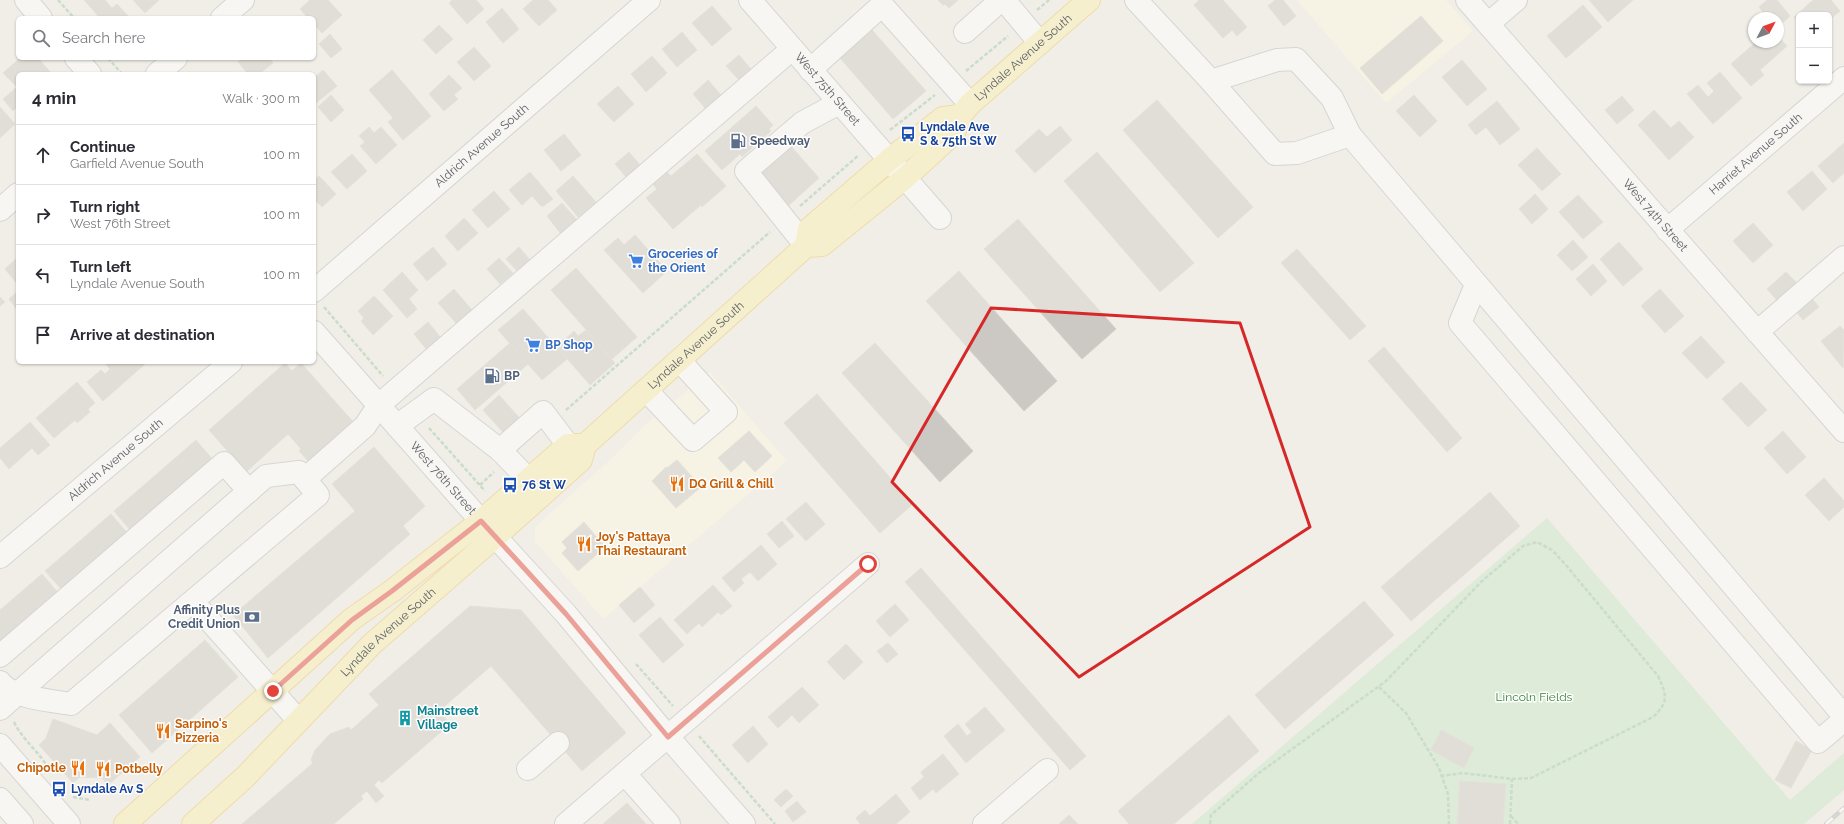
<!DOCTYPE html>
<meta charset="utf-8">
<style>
:root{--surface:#fff;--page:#f7f7f7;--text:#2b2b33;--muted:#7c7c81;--line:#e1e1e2}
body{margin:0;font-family:Raleway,sans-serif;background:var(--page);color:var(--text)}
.controls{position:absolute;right:12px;top:12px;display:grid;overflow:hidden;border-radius:6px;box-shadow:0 1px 3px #0004}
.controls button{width:36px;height:36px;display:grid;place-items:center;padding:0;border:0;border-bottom:1px solid var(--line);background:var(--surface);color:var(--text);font:20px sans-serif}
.compass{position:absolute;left:1748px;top:12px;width:36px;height:36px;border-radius:50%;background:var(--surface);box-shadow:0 1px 3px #0004;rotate:49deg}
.stop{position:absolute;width:12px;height:12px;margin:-9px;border:3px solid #e44339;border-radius:50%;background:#fff}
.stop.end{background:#e44339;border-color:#fff;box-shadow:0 1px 4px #0008}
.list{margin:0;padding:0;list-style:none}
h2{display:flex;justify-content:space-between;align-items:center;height:52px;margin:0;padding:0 16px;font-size:17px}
h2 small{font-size:13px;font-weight:400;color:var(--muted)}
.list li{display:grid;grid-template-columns:26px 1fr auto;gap:12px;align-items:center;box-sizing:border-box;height:60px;padding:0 16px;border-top:1px solid var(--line)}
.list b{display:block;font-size:15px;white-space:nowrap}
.list p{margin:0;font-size:13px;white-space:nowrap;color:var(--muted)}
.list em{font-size:13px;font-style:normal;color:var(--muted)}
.icon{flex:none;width:22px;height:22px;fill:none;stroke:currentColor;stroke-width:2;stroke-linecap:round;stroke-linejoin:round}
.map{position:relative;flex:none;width:1844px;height:824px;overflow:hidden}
.search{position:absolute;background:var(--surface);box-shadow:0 1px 3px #0004;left:16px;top:16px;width:300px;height:44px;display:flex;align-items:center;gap:10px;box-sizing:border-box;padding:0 14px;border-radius:6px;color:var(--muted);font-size:15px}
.panel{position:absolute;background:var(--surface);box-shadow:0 1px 3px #0004;left:16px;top:72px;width:300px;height:292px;border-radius:6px}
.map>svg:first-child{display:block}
.commercial{fill:#fdf6df}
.green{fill:#c5e6c5}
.building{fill:#ccc9c4;stroke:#d5d0c6}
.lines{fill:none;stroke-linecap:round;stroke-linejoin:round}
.minor-casing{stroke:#b4b7bb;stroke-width:24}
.major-casing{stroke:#edc463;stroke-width:24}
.path{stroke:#9cc5a8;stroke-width:2.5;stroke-dasharray:4 2;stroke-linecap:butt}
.minor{stroke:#fff;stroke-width:22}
.major{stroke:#fdefb0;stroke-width:22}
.rail-casing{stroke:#b5b6b7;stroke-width:4.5}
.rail{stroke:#fff;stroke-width:3;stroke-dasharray:9;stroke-linecap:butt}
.route{stroke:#e44339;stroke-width:5}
.marked{fill:none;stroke:#d62828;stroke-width:3;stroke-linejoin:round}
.labels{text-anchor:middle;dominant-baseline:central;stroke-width:3;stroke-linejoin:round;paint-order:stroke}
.street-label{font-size:12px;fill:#5e6267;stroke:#fff}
.transit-label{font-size:12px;font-weight:bold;fill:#164399;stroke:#fff;text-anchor:start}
.service-label{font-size:12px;font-weight:bold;fill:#4e5e75;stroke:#fff;text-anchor:start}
.shop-label{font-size:12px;font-weight:bold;fill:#366cbe;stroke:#fff;text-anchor:start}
.food-label{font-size:12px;font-weight:bold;fill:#c56008;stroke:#fff;text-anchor:start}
.park-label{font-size:12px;fill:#38843a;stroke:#fff}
.culture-label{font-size:12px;font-weight:bold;fill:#0d838f;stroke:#fff;text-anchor:start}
</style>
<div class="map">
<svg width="1844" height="824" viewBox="0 0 1844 824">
<rect width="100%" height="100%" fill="#f0eee7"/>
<path class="commercial" d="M 1297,0 L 1446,0 L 1473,31 L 1386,103 Z
M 710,372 L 787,461 L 603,619 L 535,541 L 535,527 L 610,460 L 644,426 Z"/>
<path class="green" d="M 1547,518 L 1790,800 L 1844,753 L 1844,790 L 1804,824 L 1192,824 Z"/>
<path class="building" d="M 84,0 L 105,0 L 112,8 L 117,4 L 130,18 L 100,18 Z
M 133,0 L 159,0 L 145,13 Z
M 310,0 L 328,0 L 342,15 L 322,33 L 314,24 L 314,18 L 308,18 L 300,9 Z
M 452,0 L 476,0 L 484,9 L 467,24 L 449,3 Z
M 533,0 L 548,0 L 557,10 L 539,26 L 523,9 Z
M 938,0 L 958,0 L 949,8 L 945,4 L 943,5 Z
M 1199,0 L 1223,0 L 1247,27 L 1237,36 L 1232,30 L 1223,38 L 1194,5 Z
M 1275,0 L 1283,0 L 1296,16 L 1284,26 L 1268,6 Z
M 1589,0 L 1633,0 L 1608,22 Z
M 1767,0 L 1777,0 L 1790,16 L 1778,27 L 1778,18 L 1767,18 L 1759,7 Z
M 1813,0 L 1831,0 L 1840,11 L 1829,20 L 1829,15 L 1799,15 L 1799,23 L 1794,17 Z
M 1583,5 L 1602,27 L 1566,58 L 1547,36 Z
M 712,6 L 732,29 L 712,46 L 692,23 Z
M 502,8 L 519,29 L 503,43 L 486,22 Z
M 1421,16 L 1443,41 L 1382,94 L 1360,68 Z
M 439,25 L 453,39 L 436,54 L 423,40 Z
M 872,30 L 926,91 L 893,119 L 840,58 Z
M 682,32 L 697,50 L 677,67 L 662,49 Z
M 330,34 L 342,49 L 331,58 L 319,44 Z
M 1778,36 L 1787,46 L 1760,70 L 1764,75 L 1751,86 L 1731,64 L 1755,43 L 1758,46 L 1762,42 L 1778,42 Z
M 474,47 L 491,66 L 474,81 L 457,62 Z
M 739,55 L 751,69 L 739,80 L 726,66 Z
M 652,56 L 667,73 L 646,92 L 631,74 Z
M 20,58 L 38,58 L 52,74 L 18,74 L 18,106 L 13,111 L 3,99 L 17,87 L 3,73 Z
M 243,58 L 269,58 L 273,63 L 259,74 L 248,74 L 238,62 Z
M 1462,60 L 1487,89 L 1467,106 L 1442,77 Z
M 323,70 L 337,86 L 316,103 L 314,101 L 314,78 Z
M 392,70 L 431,116 L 403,140 L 388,122 L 393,118 L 369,90 Z
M 1720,72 L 1742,98 L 1713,124 L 1687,94 L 1698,85 L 1708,97 L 1714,91 L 1707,83 Z
M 449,75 L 462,88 L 454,95 L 458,99 L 444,111 L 429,94 Z
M 708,80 L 721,95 L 706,109 L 693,94 Z
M 618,86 L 634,104 L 614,122 L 597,104 Z
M 331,95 L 344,110 L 331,122 L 318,107 Z
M 1414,95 L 1437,121 L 1420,137 L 1396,111 Z
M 1622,96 L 1634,110 L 1617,124 L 1605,110 Z
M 1157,100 L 1253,207 L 1218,238 L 1123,130 Z
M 1497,101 L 1520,129 L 1500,145 L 1486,127 L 1476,135 L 1468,125 Z
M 756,106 L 773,125 L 769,129 L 771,131 L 742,157 L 740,154 L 722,170 L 705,151 Z
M 0,107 L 15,124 L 0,138 Z
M 1654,110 L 1671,128 L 1679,121 L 1694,137 L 1669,160 L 1638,125 Z
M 1060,126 L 1072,140 L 1035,173 L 1015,151 L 1039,129 L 1047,137 Z
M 369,127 L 374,133 L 381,127 L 397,145 L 376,164 L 360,146 L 365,142 L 359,136 Z
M 564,134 L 581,155 L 561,171 L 544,150 Z
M 1844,143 L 1844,173 L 1833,183 L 1818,166 Z
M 789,144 L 819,178 L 787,207 L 757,172 Z
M 1537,148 L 1561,174 L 1542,191 L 1518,165 Z
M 629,152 L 641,166 L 626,177 L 615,164 Z
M 1097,152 L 1194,263 L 1160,292 L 1064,181 Z
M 352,154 L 367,171 L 347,189 L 331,172 Z
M 697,154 L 726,186 L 702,207 L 701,205 L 673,229 L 646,198 L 657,189 L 653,184 L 667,172 L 671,176 Z
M 1812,171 L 1827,189 L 1803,211 L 1787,192 Z
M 530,172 L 553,199 L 542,207 L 532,196 L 522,205 L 509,190 Z
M 319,176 L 336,194 L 322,207 L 314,199 L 314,180 Z
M 573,176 L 596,202 L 578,217 L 556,191 Z
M 494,191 L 510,209 L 488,228 L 472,210 Z
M 1535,194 L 1548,209 L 1532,224 L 1519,209 Z
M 1578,195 L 1603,222 L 1583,239 L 1559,212 Z
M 562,203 L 577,220 L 561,234 L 547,216 Z
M 464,218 L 478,233 L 458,251 L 445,236 Z
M 1018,219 L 1116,329 L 1082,359 L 984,249 Z
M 1753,223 L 1773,245 L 1753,263 L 1733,241 Z
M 635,235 L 667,271 L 643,293 L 604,250 L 618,238 L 624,245 Z
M 1573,240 L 1588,257 L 1572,271 L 1557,255 Z
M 1619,242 L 1643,269 L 1623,286 L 1600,259 Z
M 433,247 L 447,264 L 427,281 L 413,264 Z
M 519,247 L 530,260 L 518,272 L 506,259 Z
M 1297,249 L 1366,326 L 1350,340 L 1281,263 Z
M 18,257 L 18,285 L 5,269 Z
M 499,258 L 513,273 L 500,284 L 487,269 Z
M 1593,264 L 1607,281 L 1591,296 L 1576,279 Z
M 576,268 L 637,337 L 612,359 L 551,290 Z
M 959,271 L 1057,381 L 1024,411 L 926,301 Z
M 402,272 L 418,290 L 409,299 L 417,309 L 407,318 L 383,290 Z
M 1786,272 L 1800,286 L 1780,304 L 1767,289 Z
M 454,289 L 472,310 L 456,323 L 438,303 Z
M 1660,289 L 1684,316 L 1665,333 L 1641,306 Z
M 18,291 L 18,311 L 9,299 Z
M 1809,295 L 1819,307 L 1803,320 L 1794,308 Z
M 374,296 L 393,316 L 373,335 L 361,321 L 364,318 L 358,311 Z
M 0,297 L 5,302 L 0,306 Z
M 523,309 L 567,359 L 542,380 L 498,330 Z
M 428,322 L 441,338 L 427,350 L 414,334 Z
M 1840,326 L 1844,330 L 1843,368 L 1821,341 Z
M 586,330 L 615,363 L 590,385 L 557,347 L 574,331 L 578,336 Z
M 1701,336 L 1725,362 L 1707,379 L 1682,353 Z
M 510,343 L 528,364 L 475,410 L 457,389 Z
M 875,343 L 973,451 L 940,482 L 842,373 Z
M 1384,347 L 1462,438 L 1447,452 L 1368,361 Z
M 106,362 L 143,362 L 145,364 L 103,401 L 87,382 L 101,370 L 105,374 L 110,369 L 105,363 Z
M 285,363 L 292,371 L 301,363 L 355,424 L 310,463 L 299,451 L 301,449 L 288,434 L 246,472 L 209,430 Z
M 77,382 L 95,403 L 88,409 L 90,412 L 77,423 L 75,420 L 54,438 L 36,418 Z
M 1741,382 L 1767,410 L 1748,427 L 1722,399 Z
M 817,394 L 913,504 L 880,533 L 784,423 Z
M 499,395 L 525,424 L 509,439 L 483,410 Z
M 30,422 L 50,445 L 38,455 L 32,448 L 9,469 L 0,458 L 0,448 Z
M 749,431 L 772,456 L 755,472 L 744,460 L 731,472 L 718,458 Z
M 1783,431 L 1806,457 L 1787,474 L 1764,448 Z
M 196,440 L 213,460 L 131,531 L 114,511 Z
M 374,447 L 425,506 L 403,526 L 410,534 L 268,658 L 233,615 L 355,511 L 332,484 Z
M 677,460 L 701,487 L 676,508 L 652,481 L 666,467 L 667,468 Z
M 1824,478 L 1844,501 L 1844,507 L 1829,521 L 1805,495 Z
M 1490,492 L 1520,526 L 1411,621 L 1381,587 Z
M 806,502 L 825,524 L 806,541 L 786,519 Z
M 111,514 L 128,534 L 63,591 L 45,571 Z
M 782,521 L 794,536 L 779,548 L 767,534 Z
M 584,522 L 605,547 L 578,571 L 562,553 L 567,548 L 562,542 Z
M 761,545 L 777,564 L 758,581 L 750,572 L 741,579 L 744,583 L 734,592 L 722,578 Z
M 921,568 L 1086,756 L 1070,770 L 905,582 Z
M 42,574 L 59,594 L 0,645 L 0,610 Z
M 713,585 L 732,606 L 721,615 L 718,612 L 702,627 L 699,623 L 687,634 L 674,620 Z
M 640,587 L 655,605 L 634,623 L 619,605 Z
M 1364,601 L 1394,635 L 1285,729 L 1255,695 Z
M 895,604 L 909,620 L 890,637 L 876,621 Z
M 470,606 L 521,610 L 626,733 L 582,771 L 491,666 L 439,711 L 450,724 L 382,783 L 379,780 L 374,785 L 384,796 L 376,803 L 367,791 L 361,796 L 363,799 L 334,824 L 242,824 L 313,763 L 311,760 L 315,750 L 330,734 L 349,727 L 351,730 L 379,705 L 369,694 Z
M 660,617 L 684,645 L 663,663 L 639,635 Z
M 205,640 L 238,677 L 152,753 L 119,715 Z
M 888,643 L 898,654 L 887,663 L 877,651 Z
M 846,644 L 863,662 L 844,680 L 827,662 Z
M 802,687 L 819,705 L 799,723 L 792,715 L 778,728 L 768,717 Z
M 985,707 L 1005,730 L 966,763 L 944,736 L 958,724 L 967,736 L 972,732 L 965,724 Z
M 1229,715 L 1259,751 L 1174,824 L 1129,824 L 1118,811 Z
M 53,719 L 97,735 L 110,723 L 140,757 L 108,785 L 102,778 L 80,777 L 73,783 L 39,745 L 46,738 Z
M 753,726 L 768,744 L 748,763 L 732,745 Z
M 1441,730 L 1474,748 L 1464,768 L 1431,750 Z
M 1796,741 L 1812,750 L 1791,788 L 1775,780 Z
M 943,754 L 959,774 L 936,793 L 933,789 L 920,800 L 911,788 L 924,777 L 921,772 Z
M 1460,781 L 1506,784 L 1503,824 L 1457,824 Z
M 786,789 L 793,796 L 781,807 L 774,800 Z
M 896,794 L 910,812 L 896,824 L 860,824 L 856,818 L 865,810 L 870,816 Z
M 797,801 L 806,812 L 793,822 L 785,811 Z
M 627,803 L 646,824 L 603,824 Z
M 1069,815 L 1078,824 L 1059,824 Z"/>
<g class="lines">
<g class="minor-casing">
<g id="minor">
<path d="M 26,0 L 41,18"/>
<path id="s1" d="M 750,0 L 940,218"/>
<path d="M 1004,0 L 1040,43"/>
<path d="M 1136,0 L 1211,81 L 1275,154 L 1297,153 L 1350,135 L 1844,716"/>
<path id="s2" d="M 1467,0 L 1844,431"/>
<path d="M 222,18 L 243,0"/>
<path d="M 1488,24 L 1516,0"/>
<path d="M 965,32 L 1001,0"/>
<path d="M 76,58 L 90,74"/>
<path d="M 810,70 L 882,5 L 970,104"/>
<path d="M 157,74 L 176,58"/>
<path d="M 1211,81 L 1277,60 L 1296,59 L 1332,98 L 1350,135"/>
<path d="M 0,210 L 18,194"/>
<path id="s3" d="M 1667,230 L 1844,78"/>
<path d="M 806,246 L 746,171 L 802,123 L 839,103"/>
<path d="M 1476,285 L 1460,323 L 1818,742 L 1844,720"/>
<path id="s4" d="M 314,291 L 649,0"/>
<path id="s5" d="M 314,332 L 481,521 L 566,614 L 668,737 L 744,824"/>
<path d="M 1757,332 L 1844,257"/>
<path d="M 647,391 L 693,440 L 726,412 L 680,361"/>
<path d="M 397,426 L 434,399 L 500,450"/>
<path d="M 305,479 L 365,426 L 379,405 L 792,49"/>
<path d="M 529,480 L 500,450 L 543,412 L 568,445"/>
<path id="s6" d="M 0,557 L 231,362"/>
<path d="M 193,602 L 298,720"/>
<path d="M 0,656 L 224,463 L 249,491"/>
<path d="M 0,682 C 10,697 53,701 71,704 L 318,495 L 299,472 L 266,476 L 36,677 L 0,709"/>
<path d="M 0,745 L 69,824"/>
<path d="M 528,769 L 558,743"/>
<path d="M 625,774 L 669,824"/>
<path d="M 0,799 L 22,824"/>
<path d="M 566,824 L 868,564"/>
<path d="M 984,824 L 1047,770"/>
</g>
</g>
<g class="major-casing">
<g id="major">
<path d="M 806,246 L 809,229 L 889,160 L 943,118 L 960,116"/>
<path d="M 125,824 L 352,619 L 392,591 L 481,521 L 568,445 L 585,445"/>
<path id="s7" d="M 193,824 L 245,777 L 372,644 L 495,537 L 581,460 L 585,445 L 806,246 L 822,245 L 906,177 L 954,133 L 960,116 L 970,104 L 1089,0"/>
</g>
</g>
<path class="path" d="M 58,0 L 74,18
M 1037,10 L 1049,0
M 108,58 L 122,74
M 966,71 L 1008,36
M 890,130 L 935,95
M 800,206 L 859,155
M 324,307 L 383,376
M 566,410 L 770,232
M 429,428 L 485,491
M 480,485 L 494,472
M 636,664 L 673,706
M 1379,687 L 1406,713 L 1439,768 L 1448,794 L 1449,824
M 14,722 C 22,739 38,751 47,766
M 699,736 L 775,824
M 73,797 L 90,800
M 1511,816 L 1518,824
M 1210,824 L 1211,815 L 1259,773 L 1386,681 L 1481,582 L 1523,546 L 1537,542 L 1552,550 L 1565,564 L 1658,676 C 1667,695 1669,702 1653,717 L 1531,778 L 1512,779 L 1463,773 L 1442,776
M 1510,824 L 1512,779"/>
<use href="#minor" class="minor"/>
<use href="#major" class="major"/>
<g class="rail-casing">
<path id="rail" d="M 1826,824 L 1844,808"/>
</g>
<use href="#rail" class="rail"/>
</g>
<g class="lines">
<path class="route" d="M 273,691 L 352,620 L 392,591 L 481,521 L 566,614 L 668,737 L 868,564"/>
</g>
<path d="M0 0H1844V824H0ZM 991,308 L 1240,323 L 1310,527 L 1079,677 L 892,482 Z" fill="#f0eee7" fill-opacity=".55" fill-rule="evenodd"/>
<path class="marked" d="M 991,308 L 1240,323 L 1310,527 L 1079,677 L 892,482 Z"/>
<defs>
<g id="bus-bare" transform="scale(1.2)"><path d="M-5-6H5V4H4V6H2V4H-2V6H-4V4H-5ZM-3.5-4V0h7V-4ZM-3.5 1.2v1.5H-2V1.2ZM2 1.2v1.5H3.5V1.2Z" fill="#1a4fb4" stroke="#fff" stroke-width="2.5" paint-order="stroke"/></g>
<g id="fuel-bare" transform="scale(1.2)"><path d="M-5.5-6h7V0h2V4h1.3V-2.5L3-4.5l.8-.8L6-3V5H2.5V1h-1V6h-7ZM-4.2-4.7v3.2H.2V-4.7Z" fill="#5c6f8a" stroke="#fff" stroke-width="2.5" paint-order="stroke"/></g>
<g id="supermarket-bare" transform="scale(1.2)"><path d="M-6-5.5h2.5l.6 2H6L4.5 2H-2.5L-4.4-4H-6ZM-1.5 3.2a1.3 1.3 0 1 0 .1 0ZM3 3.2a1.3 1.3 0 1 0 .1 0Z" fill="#3f7fe0" stroke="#fff" stroke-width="2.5" paint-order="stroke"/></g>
<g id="restaurant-bare" transform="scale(1.2)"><path d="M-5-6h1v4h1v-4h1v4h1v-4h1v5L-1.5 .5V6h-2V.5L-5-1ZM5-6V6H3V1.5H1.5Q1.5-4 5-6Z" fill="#e8710a" stroke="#fff" stroke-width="2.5" paint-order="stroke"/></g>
<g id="bank-bare" transform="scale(1.2)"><path d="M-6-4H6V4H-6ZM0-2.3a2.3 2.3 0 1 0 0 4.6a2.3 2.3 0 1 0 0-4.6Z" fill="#5c6f8a" stroke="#fff" stroke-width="2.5" paint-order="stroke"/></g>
<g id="building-bare" transform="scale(1.2)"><path d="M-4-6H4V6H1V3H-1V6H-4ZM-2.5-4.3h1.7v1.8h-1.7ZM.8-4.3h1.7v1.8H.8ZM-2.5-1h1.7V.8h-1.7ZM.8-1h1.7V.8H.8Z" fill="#0f9aa8" stroke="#fff" stroke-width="2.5" paint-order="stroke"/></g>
</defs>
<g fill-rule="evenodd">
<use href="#bus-bare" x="908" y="134"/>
<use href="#fuel-bare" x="738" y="141"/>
<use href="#supermarket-bare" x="636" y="261"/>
<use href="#supermarket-bare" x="533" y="345"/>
<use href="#fuel-bare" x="492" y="376"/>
<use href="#restaurant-bare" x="677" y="484"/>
<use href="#bus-bare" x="510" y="485"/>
<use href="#restaurant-bare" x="584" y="544"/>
<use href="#bank-bare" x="252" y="617"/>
<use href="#building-bare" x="405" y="718"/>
<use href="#restaurant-bare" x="163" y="731"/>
<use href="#restaurant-bare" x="78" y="768"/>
<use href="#restaurant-bare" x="103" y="769"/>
<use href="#bus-bare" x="59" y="789"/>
</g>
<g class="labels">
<g class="street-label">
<text stroke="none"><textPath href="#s7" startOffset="1139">Lyndale Avenue South</textPath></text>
<text stroke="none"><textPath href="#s1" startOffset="118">West 75th Street</textPath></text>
<text stroke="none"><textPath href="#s4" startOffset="222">Aldrich Avenue South</textPath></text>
<text stroke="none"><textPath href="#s3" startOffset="117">Harriet Avenue South</textPath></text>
<text stroke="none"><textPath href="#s2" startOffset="286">West 74th Street</textPath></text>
<text stroke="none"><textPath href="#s7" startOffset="697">Lyndale Avenue South</textPath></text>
<text stroke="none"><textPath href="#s6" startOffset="151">Aldrich Avenue South</textPath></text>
<text stroke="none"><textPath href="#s5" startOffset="195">West 76th Street</textPath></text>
<text stroke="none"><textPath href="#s7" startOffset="274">Lyndale Avenue South</textPath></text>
</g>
<g class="transit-label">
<text x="920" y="127">Lyndale Ave<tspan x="920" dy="14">S &amp; 75th St W</tspan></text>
<text x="522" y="485">76 St W</text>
<text x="71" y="789">Lyndale Av S</text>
</g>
<g class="service-label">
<text x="750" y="141">Speedway</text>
<text x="504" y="376">BP</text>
<text x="240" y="610" text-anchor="end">Affinity Plus<tspan x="240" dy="14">Credit Union</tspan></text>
</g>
<g class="shop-label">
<text x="648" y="254">Groceries of<tspan x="648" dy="14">the Orient</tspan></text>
<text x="545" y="345">BP Shop</text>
</g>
<g class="food-label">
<text x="689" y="484">DQ Grill &amp; Chill</text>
<text x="596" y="537">Joy's Pattaya<tspan x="596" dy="14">Thai Restaurant</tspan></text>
<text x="175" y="724">Sarpino's<tspan x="175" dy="14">Pizzeria</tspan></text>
<text x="66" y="768" text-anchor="end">Chipotle</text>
<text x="115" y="769">Potbelly</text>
</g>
<g class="park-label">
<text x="1534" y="697">Lincoln Fields</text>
</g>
<g class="culture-label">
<text x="417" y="711">Mainstreet<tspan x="417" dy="14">Village</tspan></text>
</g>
</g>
</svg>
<div class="controls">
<button>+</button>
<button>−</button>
</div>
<svg class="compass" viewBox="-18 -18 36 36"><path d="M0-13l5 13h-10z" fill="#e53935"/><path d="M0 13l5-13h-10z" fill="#7c7c81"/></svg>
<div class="stop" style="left:868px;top:564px"></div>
<div class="stop end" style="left:273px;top:691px"></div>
<div class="search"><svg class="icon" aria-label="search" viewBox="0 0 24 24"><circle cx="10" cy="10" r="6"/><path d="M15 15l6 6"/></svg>Search here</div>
<section class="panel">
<h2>4 min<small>Walk · 300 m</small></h2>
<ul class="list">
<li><svg class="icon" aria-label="ahead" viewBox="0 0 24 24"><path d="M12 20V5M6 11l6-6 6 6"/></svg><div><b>Continue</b><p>Garfield Avenue South</p></div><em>100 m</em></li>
<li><svg class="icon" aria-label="right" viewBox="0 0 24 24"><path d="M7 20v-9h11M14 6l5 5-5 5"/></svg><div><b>Turn right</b><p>West 76th Street</p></div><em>100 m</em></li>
<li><svg class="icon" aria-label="left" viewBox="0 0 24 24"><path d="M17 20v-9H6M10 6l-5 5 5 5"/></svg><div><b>Turn left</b><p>Lyndale Avenue South</p></div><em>100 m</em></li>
<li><svg class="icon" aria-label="arrive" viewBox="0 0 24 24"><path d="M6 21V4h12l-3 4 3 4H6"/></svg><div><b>Arrive at destination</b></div></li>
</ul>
</section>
</div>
